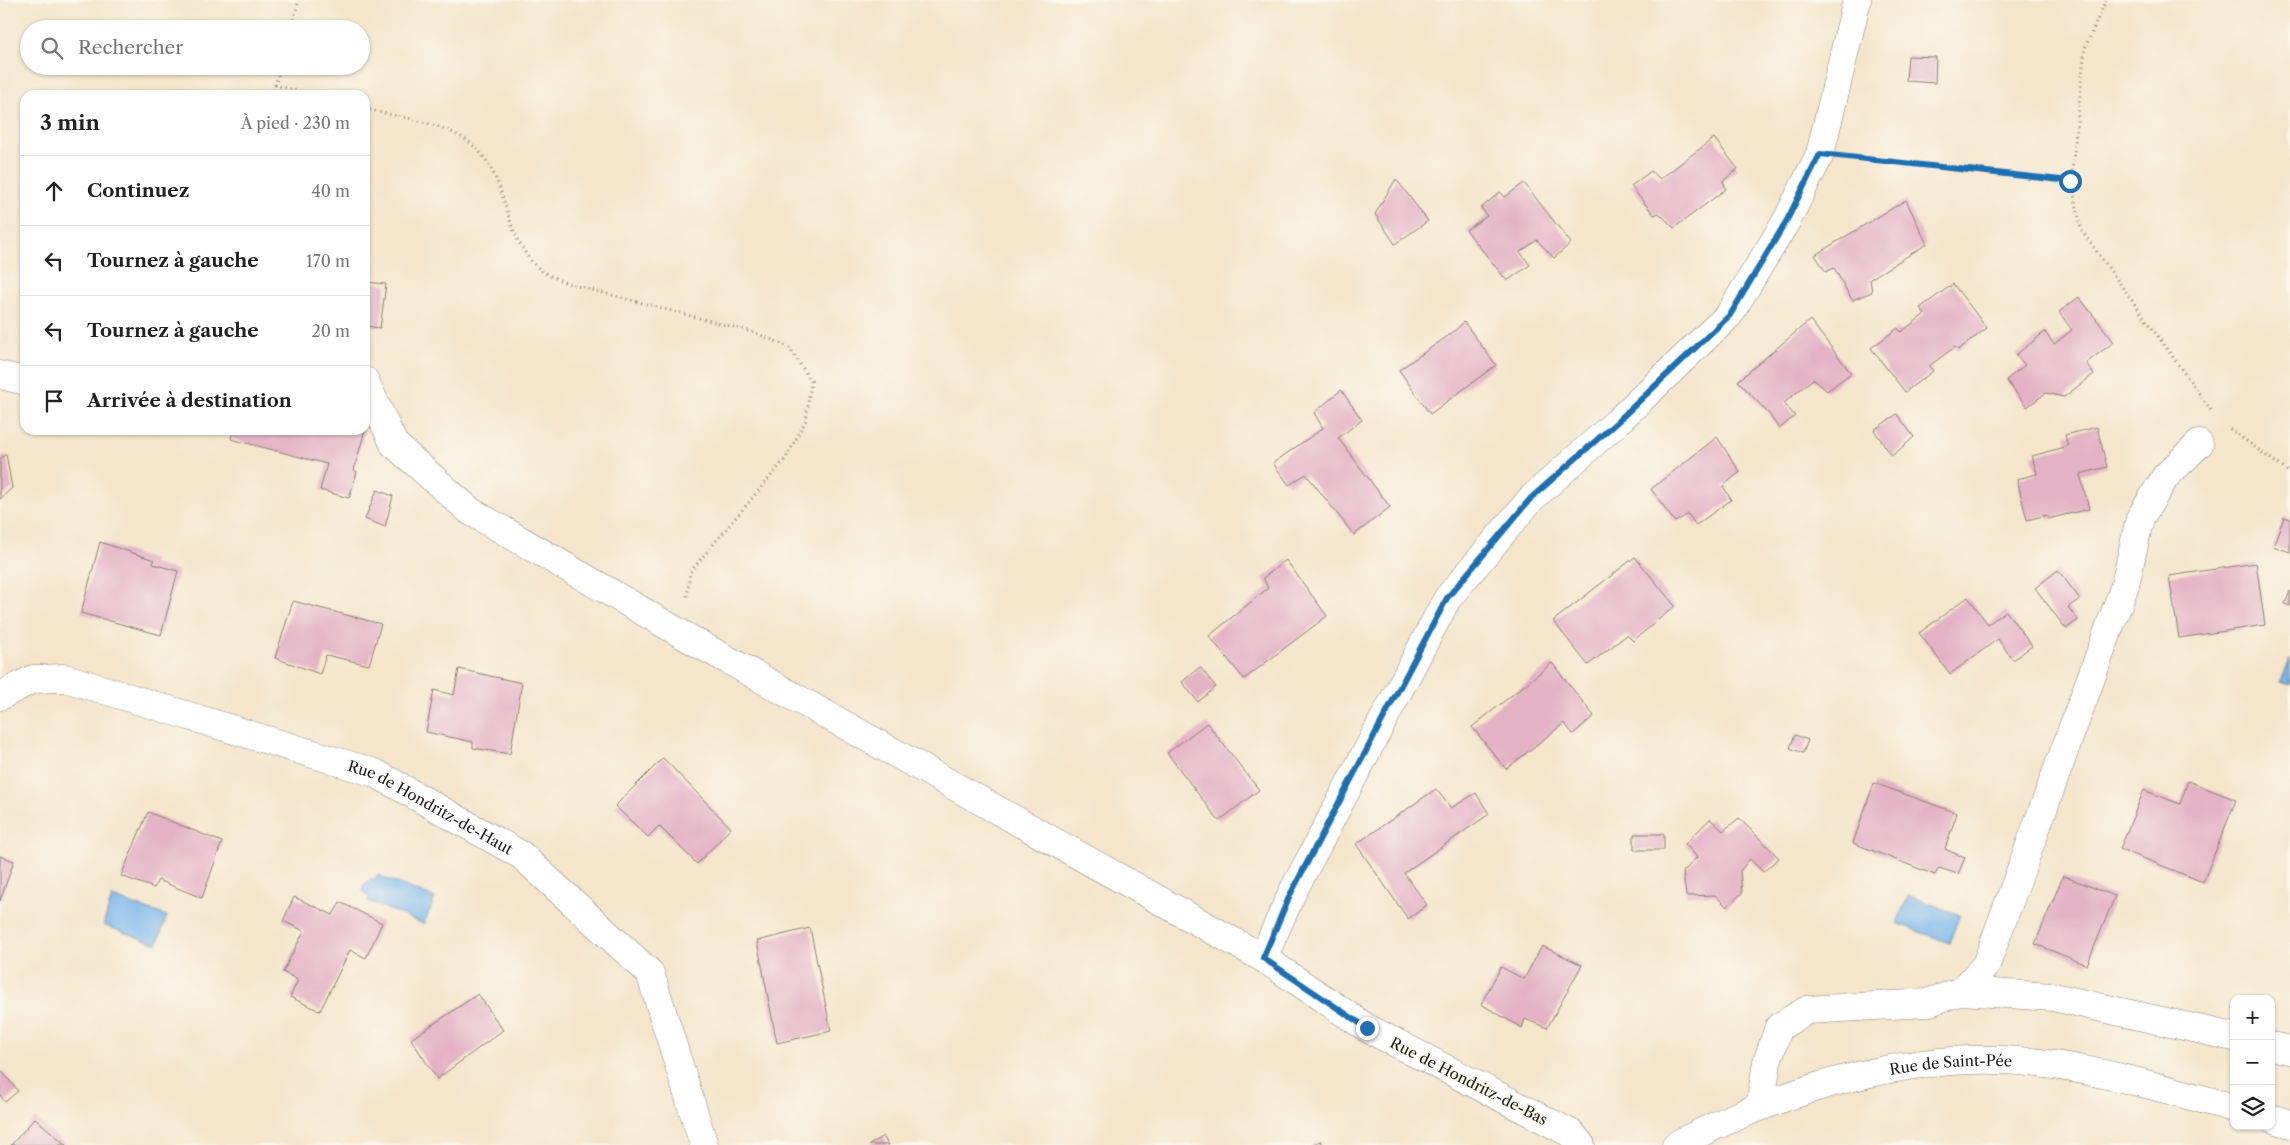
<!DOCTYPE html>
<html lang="fr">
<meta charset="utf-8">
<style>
:root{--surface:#fff;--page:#f6f6f6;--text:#222;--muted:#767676;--line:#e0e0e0}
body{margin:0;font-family:"Libre Caslon Text",serif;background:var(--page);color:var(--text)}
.controls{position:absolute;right:15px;bottom:15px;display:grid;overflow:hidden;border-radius:10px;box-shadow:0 1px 4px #0004}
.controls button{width:45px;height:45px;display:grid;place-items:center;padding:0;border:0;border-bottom:1px solid var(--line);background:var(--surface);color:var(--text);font:25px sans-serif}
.stop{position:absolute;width:15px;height:15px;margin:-11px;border:4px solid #1f6fb2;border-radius:50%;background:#fff}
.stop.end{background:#1f6fb2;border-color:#fff;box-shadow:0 1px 5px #0008}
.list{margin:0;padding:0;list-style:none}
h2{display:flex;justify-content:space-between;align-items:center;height:65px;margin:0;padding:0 20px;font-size:21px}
h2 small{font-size:16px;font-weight:400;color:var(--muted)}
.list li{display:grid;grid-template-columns:32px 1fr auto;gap:15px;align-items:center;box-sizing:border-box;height:70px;padding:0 20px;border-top:1px solid var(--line)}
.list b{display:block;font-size:19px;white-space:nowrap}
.list em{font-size:16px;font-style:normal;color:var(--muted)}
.icon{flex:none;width:28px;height:28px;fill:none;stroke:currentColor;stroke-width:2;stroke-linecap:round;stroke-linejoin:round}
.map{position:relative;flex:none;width:2290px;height:1145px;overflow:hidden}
.search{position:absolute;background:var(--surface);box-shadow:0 1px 4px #0004;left:20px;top:20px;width:350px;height:55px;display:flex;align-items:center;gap:12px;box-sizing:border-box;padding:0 18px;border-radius:28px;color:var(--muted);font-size:19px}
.panel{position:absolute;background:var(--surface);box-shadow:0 1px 4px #0004;left:20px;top:90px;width:350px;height:345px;border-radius:15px}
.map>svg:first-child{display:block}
.water{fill:#78b5eb;stroke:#4a6884}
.building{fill:#e3b2c5}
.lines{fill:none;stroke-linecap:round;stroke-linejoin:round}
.minor-casing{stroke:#888074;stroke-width:29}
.major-casing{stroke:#888074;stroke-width:29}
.path{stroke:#888074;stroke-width:3;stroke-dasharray:1 4;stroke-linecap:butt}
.minor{stroke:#fff;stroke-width:28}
.major{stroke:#fff;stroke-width:28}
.route{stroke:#1f6fb2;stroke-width:6}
.labels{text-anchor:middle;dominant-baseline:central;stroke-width:4;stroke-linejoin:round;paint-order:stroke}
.street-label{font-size:15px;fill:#1c1c1c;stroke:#fbf7ec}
</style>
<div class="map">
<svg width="2290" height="1145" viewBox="0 0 2290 1145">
<rect width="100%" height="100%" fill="#fbf7ec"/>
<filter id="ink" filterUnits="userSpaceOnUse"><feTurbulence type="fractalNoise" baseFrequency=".02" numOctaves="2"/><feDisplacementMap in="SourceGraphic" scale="10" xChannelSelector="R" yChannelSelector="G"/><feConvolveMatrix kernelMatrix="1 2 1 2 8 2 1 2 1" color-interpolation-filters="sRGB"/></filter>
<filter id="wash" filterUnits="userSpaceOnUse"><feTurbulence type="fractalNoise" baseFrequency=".0096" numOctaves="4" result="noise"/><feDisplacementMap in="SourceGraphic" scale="20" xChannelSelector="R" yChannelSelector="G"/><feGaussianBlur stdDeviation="1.12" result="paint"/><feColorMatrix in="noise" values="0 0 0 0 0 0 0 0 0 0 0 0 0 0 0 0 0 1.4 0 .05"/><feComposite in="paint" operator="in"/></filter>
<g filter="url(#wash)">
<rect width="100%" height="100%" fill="#f4e5cb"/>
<path class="water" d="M 2290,658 L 2290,685 L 2281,682 Z
M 377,875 L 435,898 L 424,924 L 368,901 L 369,897 L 363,891 L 363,886 L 370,879 L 375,879 Z
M 1908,895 L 1960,915 L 1949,943 L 1897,923 Z
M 112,897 L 167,916 L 157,944 L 103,925 Z"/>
<g id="blocks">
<path class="building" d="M 1908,56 L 1936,57 L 1935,83 L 1906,81 Z
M 1714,138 L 1738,169 L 1723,181 L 1726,189 L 1674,228 L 1659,213 L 1654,215 L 1631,186 L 1651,171 L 1660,179 Z
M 1396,179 L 1428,221 L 1395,244 L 1375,214 Z
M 1524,183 L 1571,243 L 1554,258 L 1537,240 L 1520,252 L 1530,265 L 1507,281 L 1466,230 L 1487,216 L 1481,208 L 1500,192 L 1505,197 Z
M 1906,200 L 1927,244 L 1870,279 L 1872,292 L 1852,300 L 1834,268 L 1826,272 L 1815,255 Z
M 365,282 L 386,284 L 380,328 L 365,326 Z
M 1953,284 L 1987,328 L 1958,350 L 1955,347 L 1929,366 L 1933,371 L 1905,392 L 1871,348 L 1898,328 L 1901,332 L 1925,314 L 1920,308 Z
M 2079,297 L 2114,342 L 2086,363 L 2094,374 L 2064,397 L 2046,393 L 2027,407 L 2006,380 L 2025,365 L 2016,355 L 2045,332 L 2054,344 L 2072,330 L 2059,312 Z
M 1810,320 L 1851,373 L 1827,391 L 1813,379 L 1784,403 L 1795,416 L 1779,429 L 1769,414 L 1738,381 Z
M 1464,322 L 1496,365 L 1430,414 L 1399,370 L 1452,333 Z
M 1341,390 L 1362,420 L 1338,438 L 1390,507 L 1354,535 L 1306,474 L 1289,485 L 1273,463 L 1323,428 L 1314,413 Z
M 1897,414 L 1914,437 L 1892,456 L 1874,430 Z
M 2097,427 L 2107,467 L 2080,474 L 2089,509 L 2048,519 L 2047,515 L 2027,520 L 2017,479 L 2037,474 L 2032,456 L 2068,446 L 2065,435 Z
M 233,430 L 365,430 L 354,470 L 357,472 L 349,498 L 320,490 L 327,464 L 231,439 Z
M 1717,437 L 1740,472 L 1723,486 L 1731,500 L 1696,525 L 1688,514 L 1675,522 L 1651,489 Z
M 6,454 L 12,488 L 0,499 L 0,459 Z
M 377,490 L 393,496 L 385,527 L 365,519 Z
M 2284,517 L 2290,519 L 2290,552 L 2273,546 Z
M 100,542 L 154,560 L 153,564 L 178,571 L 161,635 L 81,613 Z
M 1635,557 L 1675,606 L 1633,641 L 1627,635 L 1588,665 L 1553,621 Z
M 1286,560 L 1327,616 L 1244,679 L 1209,636 L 1268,588 L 1263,578 Z
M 2256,563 L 2265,625 L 2179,638 L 2169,576 Z
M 2058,570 L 2080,599 L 2068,607 L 2078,620 L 2066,629 L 2035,588 Z
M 2290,591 L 2290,606 L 2285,604 Z
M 1968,597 L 1988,624 L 2006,611 L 2032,646 L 2013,660 L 1998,639 L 1950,674 L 1919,633 Z
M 293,601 L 381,624 L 369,665 L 326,655 L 320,674 L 275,658 Z
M 1552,663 L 1594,716 L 1573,734 L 1564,723 L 1506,769 L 1472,727 Z
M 1200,667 L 1216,687 L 1198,702 L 1182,682 Z
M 459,669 L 522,683 L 510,754 L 473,748 L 473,742 L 426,732 L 434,690 L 454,695 Z
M 1207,723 L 1259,790 L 1219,821 L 1167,753 Z
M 1795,735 L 1808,740 L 1803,753 L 1790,748 Z
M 663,758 L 731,828 L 697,864 L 659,826 L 648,837 L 615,806 Z
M 2188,781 L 2236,800 L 2203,882 L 2120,849 L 2144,790 L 2180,804 Z
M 1874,783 L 1957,813 L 1945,849 L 1965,858 L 1958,874 L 1939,868 L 1935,875 L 1853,843 Z
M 1436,789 L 1451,808 L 1476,793 L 1489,814 L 1404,873 L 1427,905 L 1408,919 L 1356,844 Z
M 148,812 L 222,842 L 202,898 L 158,880 L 154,888 L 121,876 Z
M 1739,818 L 1779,858 L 1763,872 L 1750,859 L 1740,871 L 1742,893 L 1727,907 L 1715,895 L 1686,896 L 1683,872 L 1697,857 L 1685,844 L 1710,819 L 1723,831 Z
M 1634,834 L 1664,834 L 1664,850 L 1634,850 Z
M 0,856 L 14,861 L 0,901 Z
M 2063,876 L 2115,896 L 2087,965 L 2035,944 Z
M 294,897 L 333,915 L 340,902 L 382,923 L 366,958 L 350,950 L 320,1011 L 290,997 L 298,980 L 283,972 L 304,931 L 283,921 Z
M 810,928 L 831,1031 L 777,1043 L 757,941 Z
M 1542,946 L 1582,965 L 1547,1028 L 1525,1019 L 1522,1028 L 1481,1004 L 1501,967 L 1524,979 Z
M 478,994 L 503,1030 L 437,1079 L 411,1039 Z
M 2,1071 L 18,1091 L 5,1102 L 0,1095 L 0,1073 Z
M 35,1118 L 66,1145 L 11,1145 Z
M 883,1136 L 888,1145 L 869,1145 Z
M 1321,1141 L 1323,1145 L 1310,1145 Z"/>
</g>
</g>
<g filter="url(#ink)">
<use href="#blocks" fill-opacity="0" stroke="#888074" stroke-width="1"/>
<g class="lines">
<g class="minor-casing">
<g id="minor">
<path d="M 0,375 L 25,381"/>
<path d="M 365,381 L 394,444 L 470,511 L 692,640 L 1263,958"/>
<path id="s1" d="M 0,696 L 33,679 L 65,678 L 375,773 L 521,855 L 650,973 L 704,1145"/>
<path d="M 1962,991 L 2053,997 L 2234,1037"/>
<path d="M 2271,1046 L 2290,1050"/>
<path d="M 1760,1107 L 1767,1062 L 1779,1027 L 1807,1010 L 1927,1003 L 1962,991 L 1986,965 L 2125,585 L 2140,518 L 2166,476 L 2199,444"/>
<path d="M 1581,1145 L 1572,1134 L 1367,1028 L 1263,958 L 1291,895 L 1447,599 L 1531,499 L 1617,422 L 1729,315 L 1787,220 L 1820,154 L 1857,0"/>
</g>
</g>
<g class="major-casing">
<g id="major">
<path d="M 2271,1118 L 2290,1124"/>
<path id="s2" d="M 1676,1145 C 1783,1089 1917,1048 2039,1063 C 2105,1071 2170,1090 2234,1108"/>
</g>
</g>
<path class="path" d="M 291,29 L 299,0
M 275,85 L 313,95
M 272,95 L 281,66
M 365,109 C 399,117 450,123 476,148 C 510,181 502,240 542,271 C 549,276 558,279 566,283 L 756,333 L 789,347 L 811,381 L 806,420 L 786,458 L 690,572 L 687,597
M 1853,158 L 2071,181 L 2082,231 L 2213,413
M 2071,181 L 2085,48 L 2106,0
M 2230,429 L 2290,473"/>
<use href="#minor" class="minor"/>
<use href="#major" class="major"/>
</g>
</g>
<g class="lines" filter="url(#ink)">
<path class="route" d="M 1367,1028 L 1263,958 L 1290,895 L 1447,598 L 1531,498 L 1617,422 L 1730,315 L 1787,220 L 1820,154 L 2070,181"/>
</g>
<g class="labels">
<g class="street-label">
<text stroke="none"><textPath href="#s1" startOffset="458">Rue de Hondritz-de-Haut</textPath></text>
<text stroke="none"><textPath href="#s2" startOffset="289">Rue de Saint-Pée</textPath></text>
<text transform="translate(1469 1081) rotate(27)">Rue de Hondritz-de-Bas</text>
</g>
</g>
</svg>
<div class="controls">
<button>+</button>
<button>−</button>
<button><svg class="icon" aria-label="layers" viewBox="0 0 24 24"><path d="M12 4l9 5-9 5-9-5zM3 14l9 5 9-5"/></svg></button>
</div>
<div class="stop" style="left:2070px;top:181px"></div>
<div class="stop end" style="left:1367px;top:1028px"></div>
<div class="search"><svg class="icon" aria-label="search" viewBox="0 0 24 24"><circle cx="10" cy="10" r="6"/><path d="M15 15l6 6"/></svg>Rechercher</div>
<section class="panel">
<h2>3 min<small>À pied · 230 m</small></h2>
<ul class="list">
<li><svg class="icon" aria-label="ahead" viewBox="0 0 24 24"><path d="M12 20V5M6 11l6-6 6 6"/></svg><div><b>Continuez</b></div><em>40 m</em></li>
<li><svg class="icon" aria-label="left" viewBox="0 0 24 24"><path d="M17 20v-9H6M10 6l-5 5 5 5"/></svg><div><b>Tournez à gauche</b></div><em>170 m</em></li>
<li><svg class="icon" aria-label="left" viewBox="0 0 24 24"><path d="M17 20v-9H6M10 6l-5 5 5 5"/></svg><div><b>Tournez à gauche</b></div><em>20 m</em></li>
<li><svg class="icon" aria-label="arrive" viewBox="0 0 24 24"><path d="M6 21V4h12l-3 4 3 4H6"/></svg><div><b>Arrivée à destination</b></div></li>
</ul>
</section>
</div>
